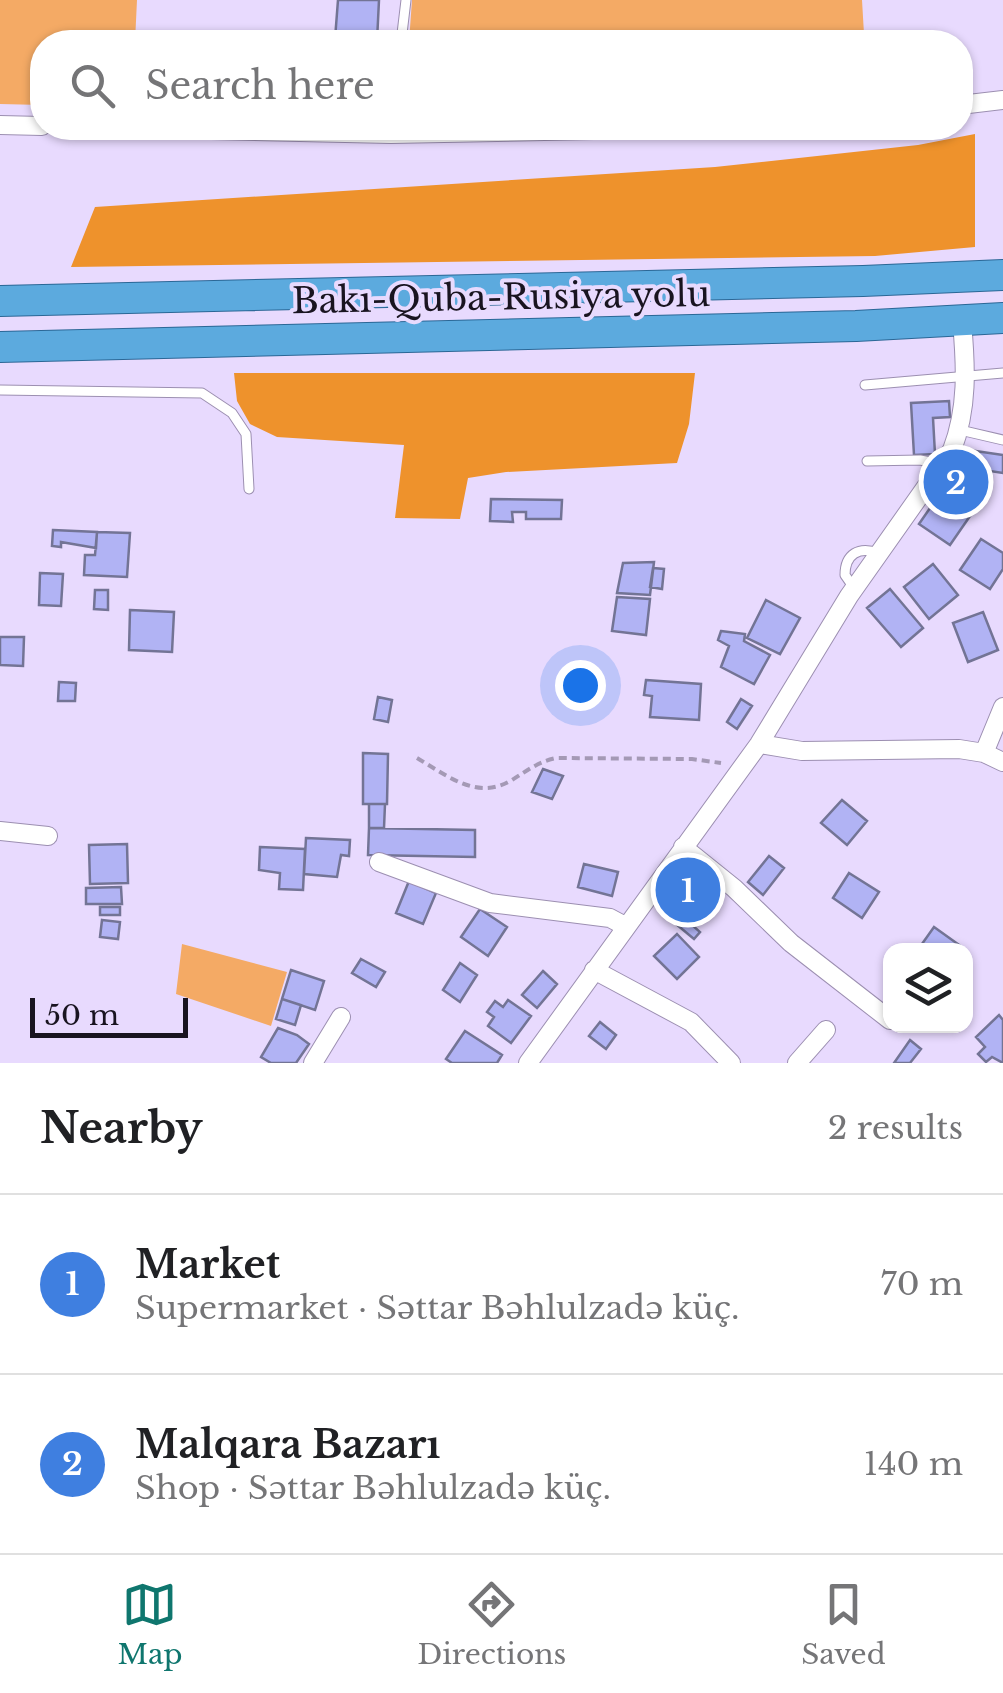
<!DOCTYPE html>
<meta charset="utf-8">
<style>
:root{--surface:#fff;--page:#f6f6f6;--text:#202124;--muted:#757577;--line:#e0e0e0;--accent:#0f766e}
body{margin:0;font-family:"Libre Baskerville",serif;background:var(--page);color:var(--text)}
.controls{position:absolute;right:30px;bottom:30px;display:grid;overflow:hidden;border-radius:20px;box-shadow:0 2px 8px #0004}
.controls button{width:90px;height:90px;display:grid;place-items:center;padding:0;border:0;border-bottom:2px solid var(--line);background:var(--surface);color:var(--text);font:50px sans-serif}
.scale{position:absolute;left:30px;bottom:25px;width:158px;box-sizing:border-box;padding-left:10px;border:5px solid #191420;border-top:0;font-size:28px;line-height:35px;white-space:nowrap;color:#191420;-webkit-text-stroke:8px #e8dafe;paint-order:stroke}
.you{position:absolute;left:580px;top:685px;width:35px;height:35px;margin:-25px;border:8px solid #fff;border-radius:50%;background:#1a73e8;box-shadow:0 0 0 15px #1a73e833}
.badge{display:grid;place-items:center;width:65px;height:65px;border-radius:50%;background:var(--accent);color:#fff;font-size:32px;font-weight:700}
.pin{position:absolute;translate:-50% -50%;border:5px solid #fff;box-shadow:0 2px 10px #0006}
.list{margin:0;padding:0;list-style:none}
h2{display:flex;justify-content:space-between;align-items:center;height:130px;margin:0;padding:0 40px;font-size:42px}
h2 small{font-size:32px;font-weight:400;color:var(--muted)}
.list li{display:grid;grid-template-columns:65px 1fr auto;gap:30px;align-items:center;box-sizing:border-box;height:180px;padding:0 40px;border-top:2px solid var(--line)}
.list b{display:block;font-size:38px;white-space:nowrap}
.list p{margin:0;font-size:32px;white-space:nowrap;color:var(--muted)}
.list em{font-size:32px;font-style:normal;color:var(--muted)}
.icon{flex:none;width:55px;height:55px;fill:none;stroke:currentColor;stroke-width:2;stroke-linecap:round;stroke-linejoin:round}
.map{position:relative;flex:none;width:1003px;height:1063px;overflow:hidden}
.search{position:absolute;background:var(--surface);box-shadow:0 2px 8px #0004;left:30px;right:30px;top:30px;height:110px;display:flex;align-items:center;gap:25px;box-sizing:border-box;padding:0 35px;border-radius:40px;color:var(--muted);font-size:38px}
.sheet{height:490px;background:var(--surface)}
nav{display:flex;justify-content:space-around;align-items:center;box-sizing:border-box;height:140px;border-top:2px solid var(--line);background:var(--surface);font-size:28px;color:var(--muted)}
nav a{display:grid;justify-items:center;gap:5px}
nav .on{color:var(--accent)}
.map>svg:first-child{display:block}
.green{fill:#f4aa65}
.forest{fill:#ee922c}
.building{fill:#b1b3f4;stroke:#737495;stroke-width:2.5}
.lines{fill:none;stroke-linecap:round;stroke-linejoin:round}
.service-casing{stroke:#9c8fb1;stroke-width:11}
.minor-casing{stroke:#9c8fb1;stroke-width:20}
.trunk-casing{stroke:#2b6796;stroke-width:32}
.path{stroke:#a499b5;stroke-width:4;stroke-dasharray:8 5;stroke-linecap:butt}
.service{stroke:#fff;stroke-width:9}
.minor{stroke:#fff;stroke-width:18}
.trunk{stroke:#5caade;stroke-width:30}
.labels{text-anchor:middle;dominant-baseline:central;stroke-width:8;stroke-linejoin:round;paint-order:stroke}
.street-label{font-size:35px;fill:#191420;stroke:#e8dafe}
</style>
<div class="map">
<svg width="1003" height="1063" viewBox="0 0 1003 1063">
<rect width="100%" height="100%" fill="#e8dafe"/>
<path class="green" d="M 0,0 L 137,0 L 135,42 L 42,42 L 42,105 L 0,104 Z
M 412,0 L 862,0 L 864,34 L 807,42 L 409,42 Z
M 182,944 L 287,972 L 271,1026 L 176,994 Z"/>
<path class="forest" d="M 975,134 L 975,247 L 875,256 L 71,267 L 95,207 L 715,167 L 918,145 Z
M 234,373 L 695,373 L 689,424 L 677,463 L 506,472 L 468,478 L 460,519 L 395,518 L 404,445 L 277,437 L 250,424 L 237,401 Z"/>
<path class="building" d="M 338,0 L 379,0 L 377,41 L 335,39 Z
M 949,401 L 950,417 L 933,418 L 935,454 L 914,455 L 911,403 Z
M 962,449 L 1003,455 L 1003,473 L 958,466 Z
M 939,495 L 970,516 L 950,545 L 919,524 Z
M 491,499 L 562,500 L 561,519 L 526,519 L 526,512 L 512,512 L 513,522 L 490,521 Z
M 53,530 L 97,532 L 96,548 L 61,542 L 61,547 L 52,546 Z
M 97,532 L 130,533 L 127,577 L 84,575 L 85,555 L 95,555 Z
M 981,539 L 1003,553 L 1003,569 L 990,589 L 960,570 Z
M 654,562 L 650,595 L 617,593 L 623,563 Z
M 933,564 L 958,595 L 929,619 L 904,587 Z
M 653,568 L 664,569 L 662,589 L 650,587 Z
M 40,573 L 63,574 L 61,606 L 39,605 Z
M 890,589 L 923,628 L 901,647 L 867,608 Z
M 95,590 L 108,590 L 108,610 L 94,609 Z
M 617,597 L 650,599 L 646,635 L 612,631 Z
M 766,600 L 800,618 L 780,654 L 747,638 Z
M 130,610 L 174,612 L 172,652 L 129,650 Z
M 983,612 L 998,650 L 968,662 L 953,623 Z
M 721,631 L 745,634 L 744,641 L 770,655 L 754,684 L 721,667 L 729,646 L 718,640 Z
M 0,637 L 24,637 L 23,666 L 0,665 Z
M 646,680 L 701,684 L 699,720 L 650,717 L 652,696 L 644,695 Z
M 59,682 L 76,683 L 75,701 L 58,701 Z
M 378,697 L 392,700 L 388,722 L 374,719 Z
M 741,699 L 752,706 L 737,729 L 727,722 Z
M 363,753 L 388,754 L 387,804 L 363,804 Z
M 543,769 L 563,776 L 552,799 L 532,792 Z
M 842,800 L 867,821 L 847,845 L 821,823 Z
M 369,804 L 385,804 L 384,828 L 369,828 Z
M 369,828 L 475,830 L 475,857 L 368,855 Z
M 306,838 L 350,840 L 349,856 L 341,855 L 337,877 L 304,874 Z
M 127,844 L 128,883 L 90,884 L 89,845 Z
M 260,847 L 305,849 L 303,890 L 279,889 L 280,873 L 259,870 Z
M 769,856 L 784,868 L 763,895 L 748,882 Z
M 584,864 L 618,872 L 612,896 L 578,887 Z
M 694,866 L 703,873 L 694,884 L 702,890 L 690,906 L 673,893 Z
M 849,873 L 879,892 L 862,918 L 833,898 Z
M 409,881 L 436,893 L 423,924 L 396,913 Z
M 121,887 L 122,904 L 86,904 L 86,888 Z
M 100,907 L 120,907 L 120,915 L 100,915 Z
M 480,909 L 507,927 L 488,956 L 461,937 Z
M 682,916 L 700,932 L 694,939 L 676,924 Z
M 102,920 L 120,922 L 118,939 L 100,937 Z
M 934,927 L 962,947 L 959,951 L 917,951 Z
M 677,934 L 699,957 L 677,979 L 654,956 Z
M 361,959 L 385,972 L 376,987 L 352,973 Z
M 460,963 L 477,975 L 460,1002 L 443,990 Z
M 291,970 L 324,981 L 315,1010 L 282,999 Z
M 543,971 L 557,984 L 537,1008 L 522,995 Z
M 282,999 L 301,1005 L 295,1025 L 276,1019 Z
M 508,1000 L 531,1016 L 511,1043 L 488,1026 L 494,1017 L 487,1012 L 495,1001 L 503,1007 Z
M 999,1015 L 1003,1020 L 1003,1063 L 992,1057 L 986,1062 L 978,1054 L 985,1047 L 976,1037 Z
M 600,1022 L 616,1035 L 606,1049 L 589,1036 Z
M 278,1028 L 297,1035 L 309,1044 L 296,1063 L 271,1063 L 261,1057 Z
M 465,1031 L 502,1055 L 497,1063 L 452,1063 L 446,1059 Z
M 910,1040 L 921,1049 L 910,1063 L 894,1063 Z"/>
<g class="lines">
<g class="service-casing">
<path id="service" d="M 401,42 L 406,0
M 865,385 L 1003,373
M 0,390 L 202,393 L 232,413 L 246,434 L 249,489
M 960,430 L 1003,440
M 867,461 L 920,460 L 941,464
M 854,588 L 845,575 C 845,554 859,546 878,553"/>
</g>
<g class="minor-casing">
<path id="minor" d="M 960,105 L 1003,100
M 0,125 L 42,126
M 122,128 L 391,134 L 692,128
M 759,744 L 802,751 L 959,749 L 984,753 L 1003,762
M 984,753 L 1003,707
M 0,831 L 48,836
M 683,847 L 734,888 L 791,943 L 890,1020
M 379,862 L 490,903 L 610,918 L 625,926
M 594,970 L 691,1022 L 731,1063
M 313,1063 L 341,1017
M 528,1063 L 759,744 L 849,596 L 952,450 C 968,408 966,367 962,322
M 797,1063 L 826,1030"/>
</g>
<g class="trunk-casing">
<path id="trunk" d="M 0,301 L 863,281 L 1003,275
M 0,347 L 856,326 L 1003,318"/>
</g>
<path class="path" d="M 417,758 C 448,776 477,801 512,780 C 528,770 538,762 556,758 L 692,759 L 721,763"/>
<use href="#service" class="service"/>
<use href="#minor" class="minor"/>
<use href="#trunk" class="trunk"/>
</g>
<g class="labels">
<g class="street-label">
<text transform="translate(501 297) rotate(-1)">Bakı-Quba-Rusiya yolu</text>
</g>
</g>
</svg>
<div class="controls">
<button><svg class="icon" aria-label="layers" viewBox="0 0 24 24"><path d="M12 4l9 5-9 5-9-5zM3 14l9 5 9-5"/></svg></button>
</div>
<div class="scale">50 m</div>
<div class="you"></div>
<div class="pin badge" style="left:688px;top:890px;background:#3f7fe0">1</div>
<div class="pin badge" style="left:956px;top:482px;background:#3f7fe0">2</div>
<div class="search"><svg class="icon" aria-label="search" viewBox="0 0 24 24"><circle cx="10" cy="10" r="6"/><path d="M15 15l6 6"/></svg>Search here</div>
</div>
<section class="sheet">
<h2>Nearby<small>2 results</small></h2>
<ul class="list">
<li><span class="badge" style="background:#3f7fe0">1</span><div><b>Market</b><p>Supermarket · Səttar Bəhlulzadə küç.</p></div><em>70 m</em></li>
<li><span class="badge" style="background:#3f7fe0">2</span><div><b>Malqara Bazarı</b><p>Shop · Səttar Bəhlulzadə küç.</p></div><em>140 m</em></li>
</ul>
</section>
<nav>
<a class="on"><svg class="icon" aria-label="map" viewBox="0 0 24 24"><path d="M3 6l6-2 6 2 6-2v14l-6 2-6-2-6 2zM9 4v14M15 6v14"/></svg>Map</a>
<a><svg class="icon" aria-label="directions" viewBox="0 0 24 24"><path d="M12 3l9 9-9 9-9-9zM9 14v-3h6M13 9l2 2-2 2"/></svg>Directions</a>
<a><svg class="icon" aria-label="saved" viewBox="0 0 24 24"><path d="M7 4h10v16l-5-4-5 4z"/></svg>Saved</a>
</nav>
